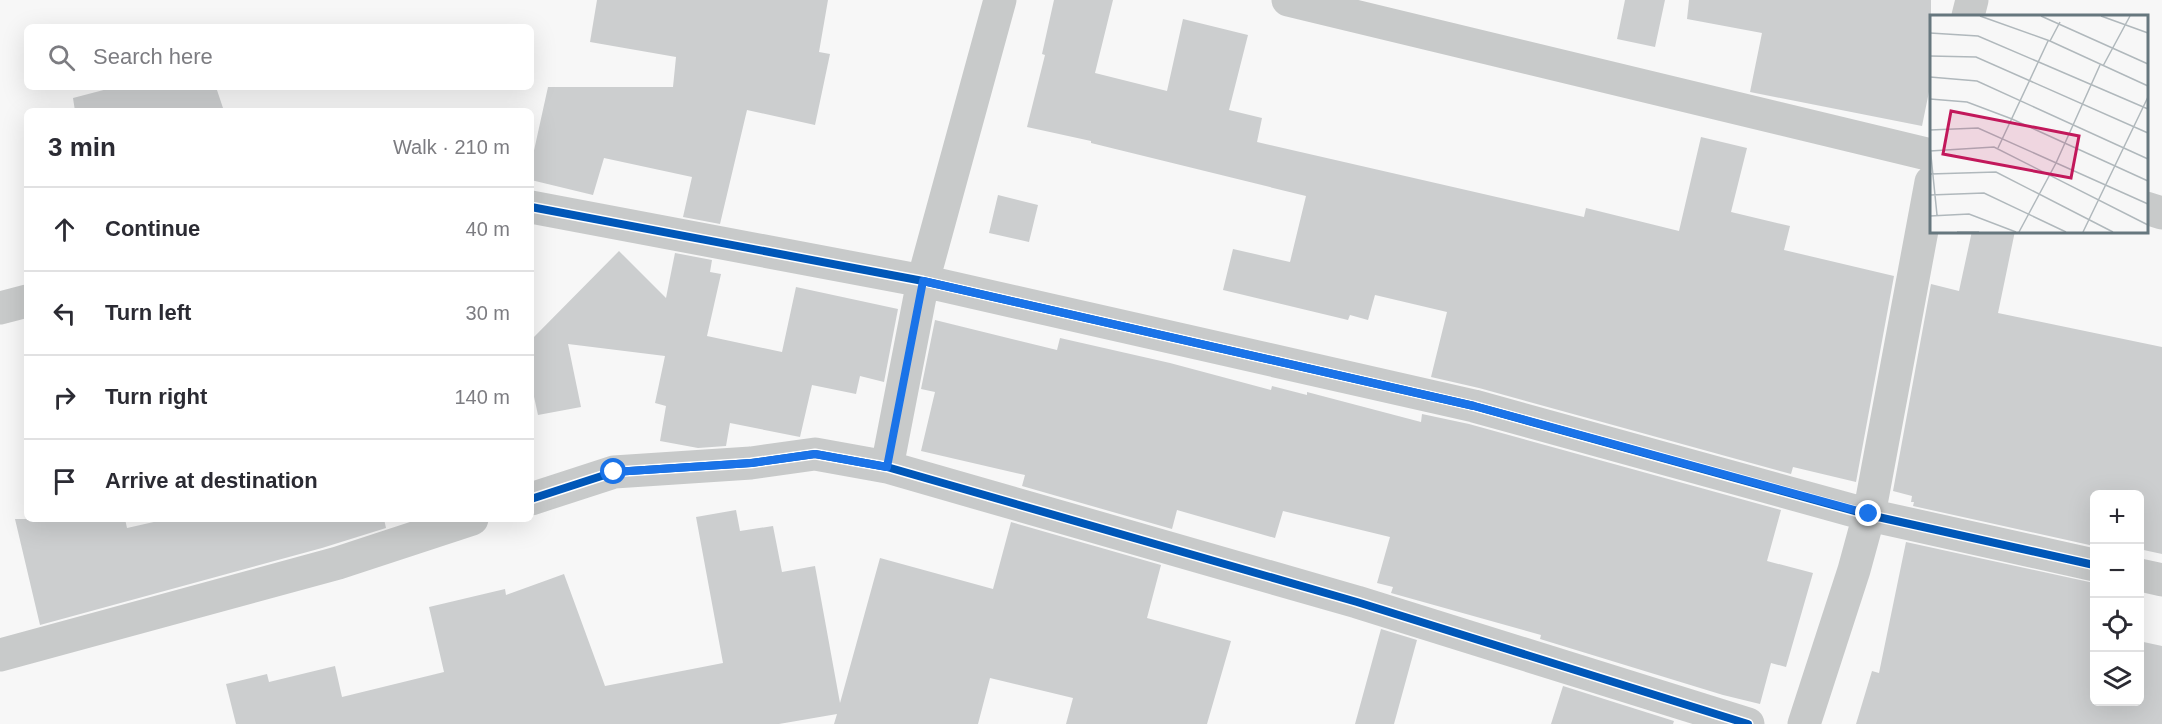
<!DOCTYPE html>
<meta charset="utf-8">
<style>
:root{--surface:#fff;--page:#f2f2f3;--text:#2b2b33;--muted:#7c7c81;--line:#e1e1e2}
body{margin:0;font-family:Helvetica,sans-serif;background:var(--page);color:var(--text)}
.controls{position:absolute;right:18px;bottom:18px;display:grid;overflow:hidden;border-radius:9px;box-shadow:0 6px 24px #0002}
.controls button{width:54px;height:54px;display:grid;place-items:center;padding:0;border:0;border-bottom:2px solid var(--line);background:var(--surface);color:var(--text);font:30px sans-serif}
.stop{position:absolute;width:18px;height:18px;margin:-14px;border:4px solid #1a73e8;border-radius:50%;background:#fff}
.stop.end{background:#1a73e8;border-color:#fff;box-shadow:0 2px 6px #0008}
.list{margin:0;padding:0;list-style:none}
h2{display:flex;justify-content:space-between;align-items:center;height:78px;margin:0;padding:0 24px;font-size:26px}
h2 small{font-size:20px;font-weight:400;color:var(--muted)}
.list li{display:grid;grid-template-columns:39px 1fr auto;gap:18px;align-items:center;box-sizing:border-box;height:84px;padding:0 24px;border-top:2px solid var(--line)}
.list b{display:block;font-size:22px;white-space:nowrap}
.list em{font-size:20px;font-style:normal;color:var(--muted)}
.icon{flex:none;width:33px;height:33px;fill:none;stroke:currentColor;stroke-width:2;stroke-linecap:round;stroke-linejoin:round}
.map{position:relative;flex:none;width:2162px;height:724px;overflow:hidden}
.search{position:absolute;background:var(--surface);box-shadow:0 6px 24px #0002;left:24px;top:24px;width:510px;height:66px;display:flex;align-items:center;gap:15px;box-sizing:border-box;padding:0 21px;border-radius:9px;color:var(--muted);font-size:22px}
.panel{position:absolute;background:var(--surface);box-shadow:0 6px 24px #0002;left:24px;top:108px;width:510px;height:414px;border-radius:9px}
.map>svg:first-child{display:block}
.building{fill:#cccecf}
.lines{fill:none;stroke-linecap:round;stroke-linejoin:round}
.minor{stroke:#c8caca;stroke-width:33}
.cycleway-casing{stroke:#fff;stroke-width:11}
.cycleway{stroke:#0057b8;stroke-width:8}
.route{stroke:#1a73e8;stroke-width:8}
.inset-road{fill:none;stroke:#b0b8bc;stroke-width:1.5}
.view{fill:#c2185b;fill-opacity:0.15;stroke:#c2185b;stroke-width:3}
.inset-edge{fill:none;stroke:#66777e;stroke-width:3}
</style>
<div class="map">
<svg width="2162" height="724" viewBox="0 0 2162 724">
<rect width="100%" height="100%" fill="#f7f7f7"/>
<path class="building" d="M 597,0 L 828,0 L 819,52 L 830,54 L 815,125 L 747,110 L 720,224 L 683,217 L 692,177 L 604,158 L 593,195 L 531,180 L 531,164 L 548,87 L 673,87 L 676,57 L 590,42 Z
M 1054,0 L 1113,0 L 1095,73 L 1167,91 L 1183,19 L 1248,35 L 1229,110 L 1262,118 L 1257,142 L 1584,217 L 1586,208 L 1679,231 L 1701,137 L 1747,148 L 1731,212 L 1790,226 L 1784,250 L 1894,276 L 1856,482 L 1793,467 L 1791,474 L 1479,388 L 1431,377 L 1447,312 L 1375,295 L 1368,320 L 1350,315 L 1348,320 L 1223,290 L 1233,249 L 1290,262 L 1306,196 L 1091,143 L 1091,141 L 1027,127 L 1045,55 L 1042,54 Z
M 1625,0 L 1665,0 L 1655,47 L 1617,39 Z
M 1689,0 L 1931,0 L 1931,82 L 1922,126 L 1750,92 L 1762,33 L 1687,19 Z
M 115,87 L 216,87 L 224,111 L 75,111 L 73,98 Z
M 998,195 L 1038,205 L 1029,242 L 989,233 Z
M 1972,231 L 2015,231 L 1998,313 L 2162,347 L 2162,554 L 2139,549 L 2139,495 L 2094,495 L 2094,546 L 1913,506 L 1914,502 L 1911,502 L 1912,496 L 1893,491 L 1931,284 L 1959,291 Z
M 619,251 L 666,298 L 675,253 L 712,260 L 710,272 L 721,274 L 707,336 L 782,352 L 796,287 L 898,309 L 884,382 L 860,376 L 856,394 L 812,385 L 800,437 L 730,423 L 726,446 L 698,448 L 660,441 L 666,406 L 655,403 L 665,356 L 568,344 L 581,407 L 538,415 L 531,383 L 531,340 Z
M 935,320 L 1057,350 L 1060,338 L 1170,363 L 1271,390 L 1272,386 L 1307,395 L 1307,392 L 1421,422 L 1422,414 L 1469,424 L 1781,510 L 1767,561 L 1813,573 L 1786,667 L 1771,663 L 1760,704 L 1723,695 L 1540,639 L 1541,635 L 1391,593 L 1393,587 L 1377,583 L 1390,537 L 1283,511 L 1275,538 L 1177,510 L 1172,529 L 1022,486 L 1025,475 L 921,451 L 935,392 L 921,389 Z
M 736,510 L 740,531 L 773,526 L 782,572 L 815,566 L 840,703 L 880,558 L 993,589 L 1011,522 L 1161,565 L 1147,618 L 1231,641 L 1207,724 L 1066,724 L 1073,698 L 990,678 L 978,724 L 834,724 L 837,714 L 779,724 L 236,724 L 226,684 L 267,674 L 269,682 L 335,666 L 342,697 L 444,672 L 429,607 L 505,589 L 506,595 L 564,574 L 605,686 L 723,663 L 696,517 Z
M 15,519 L 125,519 L 127,528 L 167,519 L 384,519 L 386,528 L 322,548 L 40,625 Z
M 1906,542 L 2094,583 L 2094,702 L 2139,702 L 2139,641 L 2162,646 L 2162,724 L 1856,724 L 1872,671 L 1879,673 Z
M 1381,629 L 1417,640 L 1394,724 L 1355,724 Z
M 1563,686 L 1674,721 L 1673,724 L 1551,724 Z"/>
<g class="lines">
<path class="minor" d="M 1288,0 L 1931,155
M 1968,16 L 1972,0
M 531,207 L 923,281 L 1474,406 L 1869,515 L 2094,565
M 2146,208 L 2162,213
M 0,308 L 27,301
M 887,467 L 923,281 L 1000,0
M 531,499 L 614,472 L 751,463 L 815,454 L 887,467 L 1357,602 L 1748,724
M 2140,575 L 2162,580
M 0,655 L 338,563 L 472,519
M 1804,724 L 1854,570 L 1869,515 L 1931,182"/>
<g class="cycleway-casing">
<path id="cycleway" d="M 531,207 L 923,281 L 1474,406 L 1869,515 L 2094,565
M 531,499 L 614,472 L 751,463 L 815,454 L 887,467 L 1357,602 L 1748,724"/>
</g>
<use href="#cycleway" class="cycleway"/>
</g>
<g class="lines">
<path class="route" d="M 614,472 L 752,463 L 815,454 L 887,467 L 923,281 L 1474,406 L 1869,514"/>
</g>
<g transform="translate(1930 15)">
<rect width="218" height="218" fill="#f7f7f7"/>
<path class="inset-road" d="M 50,1 L 120,26 L 218,71M 111,1 L 218,49M 171,1 L 218,18M 0,18 L 48,21 L 218,94M 120,26 L 130,7M 0,41 L 46,42 L 218,118M 173,51 L 200,1M 0,62 L 47,66 L 218,144M 0,84 L 37,87 L 82,104 L 218,166M 0,115 L 48,113 L 218,189M 0,131 L 7,200M 68,133 L 118,26M 0,136 L 64,132 L 218,210M 0,159 L 66,157 L 183,217M 0,180 L 54,178 L 136,217M 0,201 L 39,199 L 86,217M 27,217 L 49,217M 89,217 L 126,148 L 170,50M 153,217 L 218,82"/>
<path class="view" d="M 21,96 L 149,121 L 141,163 L 13,139 Z"/>
<rect width="218" height="218" class="inset-edge"/>
</g>
</svg>
<div class="controls">
<button>+</button>
<button>−</button>
<button><svg class="icon" aria-label="locate" viewBox="0 0 24 24"><circle cx="12" cy="12" r="6"/><path d="M12 2v4M12 18v4M2 12h4M18 12h4"/></svg></button>
<button><svg class="icon" aria-label="layers" viewBox="0 0 24 24"><path d="M12 4l9 5-9 5-9-5zM3 14l9 5 9-5"/></svg></button>
</div>
<div class="stop" style="left:614px;top:472px"></div>
<div class="stop end" style="left:1869px;top:514px"></div>
<div class="search"><svg class="icon" aria-label="search" viewBox="0 0 24 24"><circle cx="10" cy="10" r="6"/><path d="M15 15l6 6"/></svg>Search here</div>
<section class="panel">
<h2>3 min<small>Walk · 210 m</small></h2>
<ul class="list">
<li><svg class="icon" aria-label="ahead" viewBox="0 0 24 24"><path d="M12 20V5M6 11l6-6 6 6"/></svg><div><b>Continue</b></div><em>40 m</em></li>
<li><svg class="icon" aria-label="left" viewBox="0 0 24 24"><path d="M17 20v-9H6M10 6l-5 5 5 5"/></svg><div><b>Turn left</b></div><em>30 m</em></li>
<li><svg class="icon" aria-label="right" viewBox="0 0 24 24"><path d="M7 20v-9h11M14 6l5 5-5 5"/></svg><div><b>Turn right</b></div><em>140 m</em></li>
<li><svg class="icon" aria-label="arrive" viewBox="0 0 24 24"><path d="M6 21V4h12l-3 4 3 4H6"/></svg><div><b>Arrive at destination</b></div></li>
</ul>
</section>
</div>
